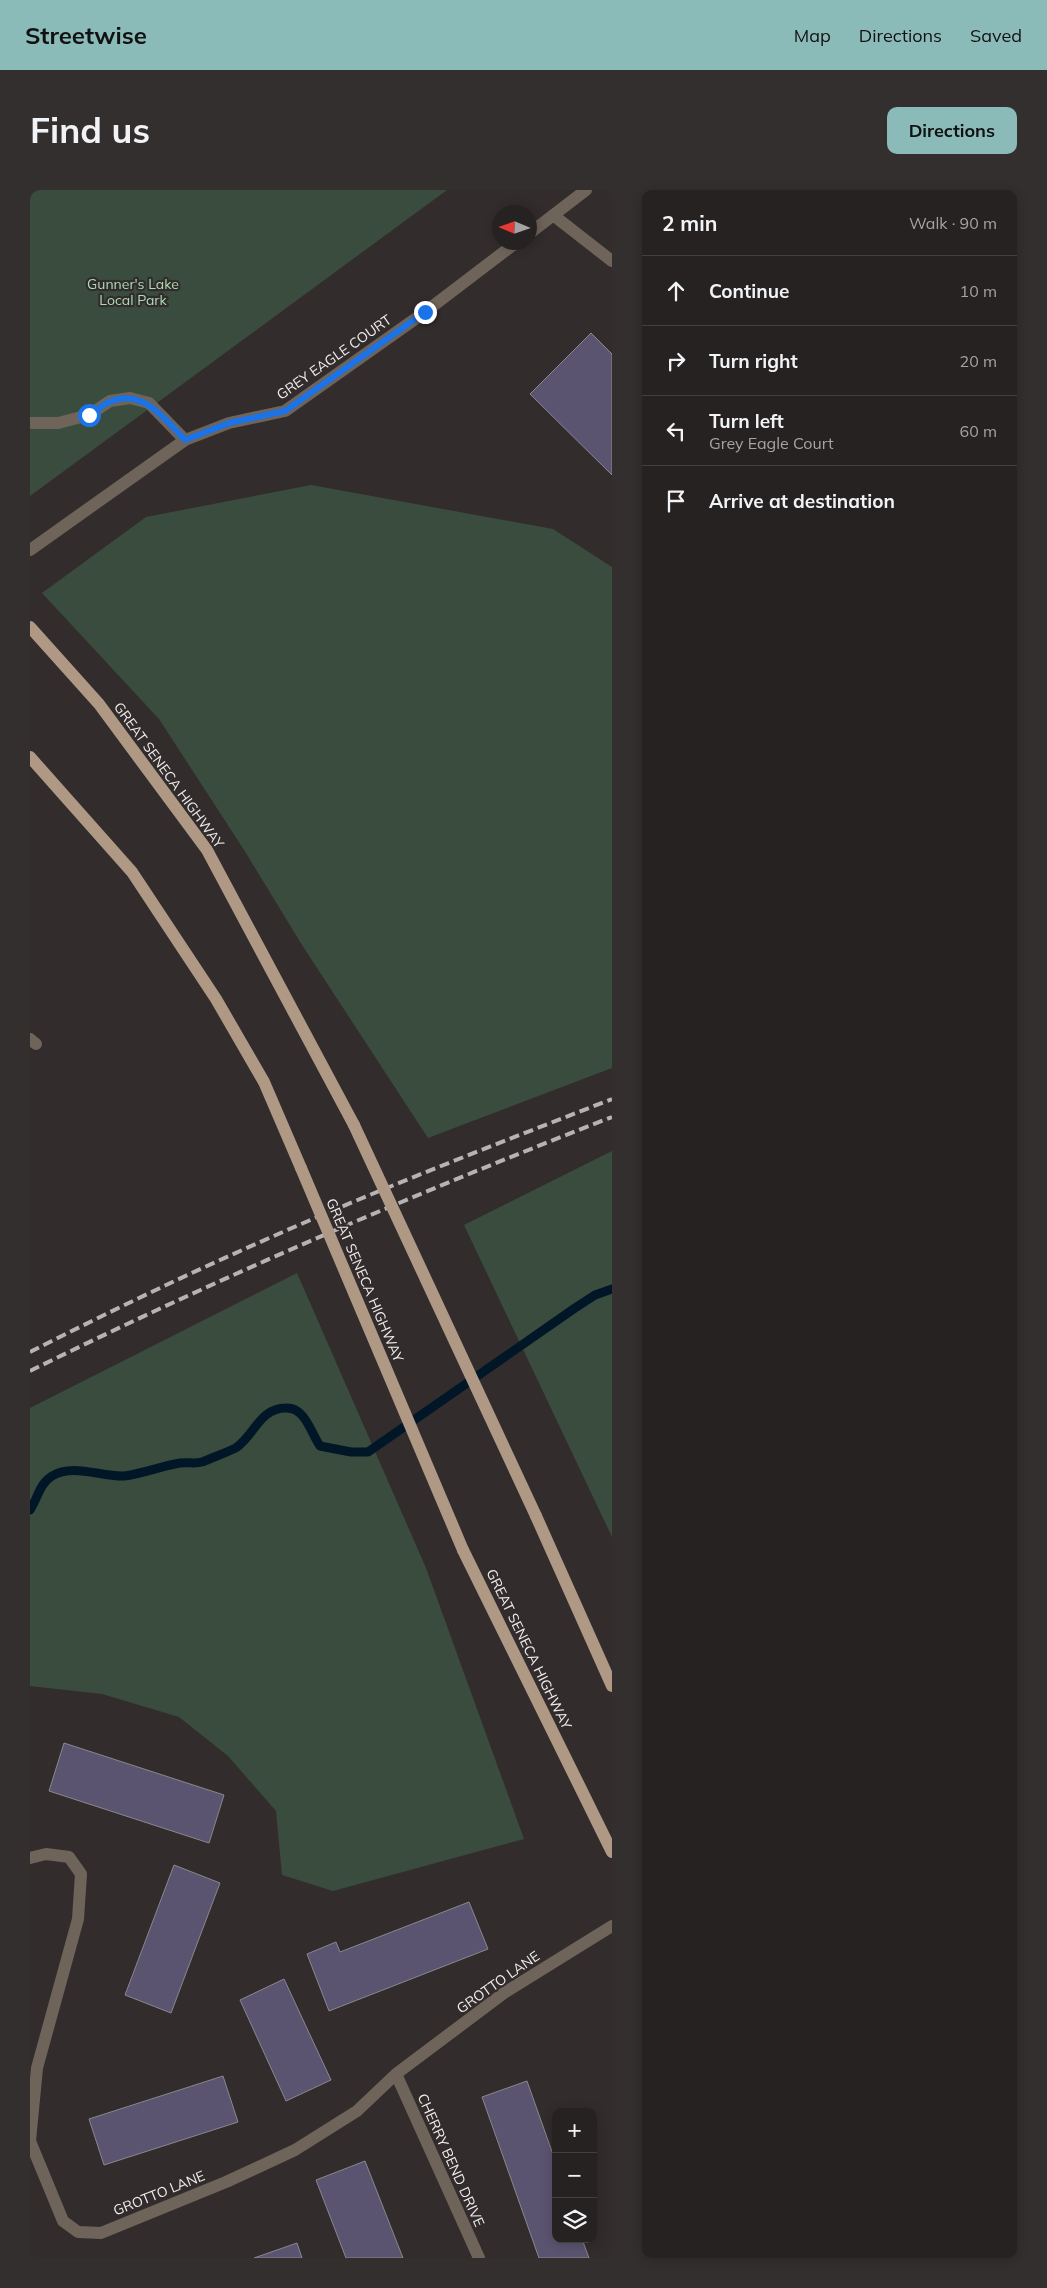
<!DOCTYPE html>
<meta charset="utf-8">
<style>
:root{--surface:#262221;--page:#322f2e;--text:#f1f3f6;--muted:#a4a4a5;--line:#423f3f;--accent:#8bbbb9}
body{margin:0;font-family:Mulish,sans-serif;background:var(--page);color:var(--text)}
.controls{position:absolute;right:15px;bottom:15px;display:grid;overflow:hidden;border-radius:10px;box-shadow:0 2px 12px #0003}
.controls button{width:45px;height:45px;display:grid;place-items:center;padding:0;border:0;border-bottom:1px solid var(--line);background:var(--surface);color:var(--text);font:25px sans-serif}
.compass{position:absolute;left:462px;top:15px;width:45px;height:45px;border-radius:50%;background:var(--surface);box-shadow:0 2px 12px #0003;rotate:272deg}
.stop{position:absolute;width:15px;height:15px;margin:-11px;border:4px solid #1a73e8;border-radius:50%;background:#fff}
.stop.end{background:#1a73e8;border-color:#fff;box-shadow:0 1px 5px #0008}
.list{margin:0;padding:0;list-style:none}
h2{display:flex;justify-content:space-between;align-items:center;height:65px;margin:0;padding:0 20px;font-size:21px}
h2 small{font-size:16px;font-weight:400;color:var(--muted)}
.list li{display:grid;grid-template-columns:32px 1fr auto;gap:15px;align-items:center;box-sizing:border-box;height:70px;padding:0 20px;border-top:1px solid var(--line)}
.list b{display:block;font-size:19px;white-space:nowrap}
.list p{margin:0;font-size:16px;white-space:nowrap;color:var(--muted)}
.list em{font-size:16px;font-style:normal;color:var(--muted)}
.icon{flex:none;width:28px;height:28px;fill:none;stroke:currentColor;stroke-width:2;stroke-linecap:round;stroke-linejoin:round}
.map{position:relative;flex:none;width:582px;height:2068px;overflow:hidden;border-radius:10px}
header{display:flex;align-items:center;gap:30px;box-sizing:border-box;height:70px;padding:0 25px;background:var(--accent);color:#111}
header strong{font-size:24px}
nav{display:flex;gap:28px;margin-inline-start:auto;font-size:18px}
.intro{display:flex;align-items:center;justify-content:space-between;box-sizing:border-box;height:120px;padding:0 30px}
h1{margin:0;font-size:35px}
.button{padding:12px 22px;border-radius:10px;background:var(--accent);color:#111;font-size:18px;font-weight:700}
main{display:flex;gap:30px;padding:0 30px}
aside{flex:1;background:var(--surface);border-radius:10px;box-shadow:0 2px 12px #0003}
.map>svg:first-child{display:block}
.green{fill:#3a4c3e}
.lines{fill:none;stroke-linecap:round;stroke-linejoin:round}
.stream{stroke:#011728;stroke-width:9}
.building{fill:#5b5471;stroke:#89888d}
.service{stroke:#6f645a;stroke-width:12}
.minor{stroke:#6f645a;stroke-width:12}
.primary{stroke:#af9884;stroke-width:12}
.rail{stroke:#b6b3b2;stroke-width:4;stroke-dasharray:10 5;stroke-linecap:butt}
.primary-bridge{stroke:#af9884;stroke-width:12}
.route{stroke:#1a73e8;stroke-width:6}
.labels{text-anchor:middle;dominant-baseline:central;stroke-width:4.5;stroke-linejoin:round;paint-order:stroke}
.park-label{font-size:14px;fill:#acddb5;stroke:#322d2c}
.street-label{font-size:14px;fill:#efeceb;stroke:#322d2c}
</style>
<header>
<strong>Streetwise</strong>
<nav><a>Map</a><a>Directions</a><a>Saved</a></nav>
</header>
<div class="intro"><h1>Find us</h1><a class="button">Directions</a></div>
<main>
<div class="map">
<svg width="582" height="2068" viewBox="0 0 582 2068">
<rect width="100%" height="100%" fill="#322d2c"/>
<path class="green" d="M 0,0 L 417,0 L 0,306 Z
M 281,295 L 523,339 L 582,377 L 582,878 L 398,948 L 272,755 L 216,663 L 129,529 L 12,403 L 116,327 Z
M 582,961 L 582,1347 L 434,1035 Z
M 267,1083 L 396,1378 L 494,1649 L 303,1701 L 252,1685 L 246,1621 L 198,1566 L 149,1527 L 72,1504 L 0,1496 L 0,1218 Z"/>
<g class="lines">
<path class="stream" d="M 0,1320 C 8,1308 9,1294 22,1286 C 43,1273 71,1287 94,1286 C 112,1284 131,1276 150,1273 C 157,1272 165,1274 172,1272 C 177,1270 205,1259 207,1257 C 225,1244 230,1218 256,1218 C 275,1217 281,1243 290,1256 L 321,1262 L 338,1262 L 545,1118 L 565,1105 L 582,1099"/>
</g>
<path class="building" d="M 561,143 L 582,164 L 582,285 L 500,204 Z
M 34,1553 L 194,1605 L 179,1653 L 19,1601 Z
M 144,1675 L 190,1693 L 141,1823 L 95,1805 Z
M 439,1712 L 458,1759 L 299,1821 L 277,1764 L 306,1752 L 310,1762 Z
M 254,1789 L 301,1890 L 256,1911 L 210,1810 Z
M 193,1886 L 208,1932 L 74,1975 L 59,1929 Z
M 497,1891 L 526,1973 L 526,2049 L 552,2049 L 559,2068 L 509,2068 L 452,1907 Z
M 335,1971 L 373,2068 L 316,2068 L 286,1990 Z
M 267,2053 L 272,2068 L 224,2068 Z"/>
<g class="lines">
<path class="service" d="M 0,233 L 28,233 L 59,225 L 80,211 L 100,208 L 119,213 L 155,250"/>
<path class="minor" d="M 523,25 L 582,71
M 500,43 L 556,0
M 0,360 L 155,250 L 199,233 L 255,221 L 395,122 L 487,52
M 0,849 L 6,854
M 0,1668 L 16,1664 L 39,1667 L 51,1684 L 48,1729 L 7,1878 L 0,1951 L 33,2031 L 48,2042 L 71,2043 L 196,1992 L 265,1960 L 327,1921 L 366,1884 L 474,1803 L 582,1736
M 366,1884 L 449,2068"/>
<path class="primary" d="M 0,437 L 69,514 L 177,660 L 324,935
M 0,567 L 102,682 L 186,809 L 234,892 L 271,978
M 506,1326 L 582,1496
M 433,1360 L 582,1662"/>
<path class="rail" d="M 0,1162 C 75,1124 151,1087 228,1053 C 344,1001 464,955 582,909
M 0,1181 C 190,1087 384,1004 582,927"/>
<path class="primary-bridge" d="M 324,935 L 506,1326
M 271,978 L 433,1360"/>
</g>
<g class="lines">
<path class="route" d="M 59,225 C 66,221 72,215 79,212 C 112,197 135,229 155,250 L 199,233 L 255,221 L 395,122"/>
</g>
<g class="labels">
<g class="park-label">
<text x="103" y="94">Gunner's Lake<tspan x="103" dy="16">Local Park</tspan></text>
</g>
<g class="street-label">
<text transform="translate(304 167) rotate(-35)">GREY EAGLE COURT</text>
<text transform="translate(139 585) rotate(54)">GREAT SENECA HIGHWAY</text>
<text transform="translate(335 1090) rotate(67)">GREAT SENECA HIGHWAY</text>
<text transform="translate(499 1459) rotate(64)">GREAT SENECA HIGHWAY</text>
<text transform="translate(468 1792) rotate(-35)">GROTTO LANE</text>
<text transform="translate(421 1970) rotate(66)">CHERRY BEND DRIVE</text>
<text transform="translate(129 2003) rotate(-22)">GROTTO LANE</text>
</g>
</g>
</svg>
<div class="controls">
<button>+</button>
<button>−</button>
<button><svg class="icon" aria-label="layers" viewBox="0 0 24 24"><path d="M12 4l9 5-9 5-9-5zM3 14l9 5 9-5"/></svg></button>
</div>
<svg class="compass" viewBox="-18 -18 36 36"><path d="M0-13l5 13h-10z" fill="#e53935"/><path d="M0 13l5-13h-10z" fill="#a4a4a5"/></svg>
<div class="stop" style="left:59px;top:225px"></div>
<div class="stop end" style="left:395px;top:122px"></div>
</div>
<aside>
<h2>2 min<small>Walk · 90 m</small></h2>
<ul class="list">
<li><svg class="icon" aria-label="ahead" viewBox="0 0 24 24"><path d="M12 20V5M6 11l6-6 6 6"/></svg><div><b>Continue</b></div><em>10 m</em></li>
<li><svg class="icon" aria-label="right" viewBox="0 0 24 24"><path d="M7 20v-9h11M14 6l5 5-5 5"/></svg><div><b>Turn right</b></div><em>20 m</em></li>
<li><svg class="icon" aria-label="left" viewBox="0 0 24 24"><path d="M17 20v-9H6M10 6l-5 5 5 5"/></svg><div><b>Turn left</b><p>Grey Eagle Court</p></div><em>60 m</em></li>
<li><svg class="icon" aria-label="arrive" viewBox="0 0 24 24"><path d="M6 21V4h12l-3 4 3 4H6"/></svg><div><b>Arrive at destination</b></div></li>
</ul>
</aside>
</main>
